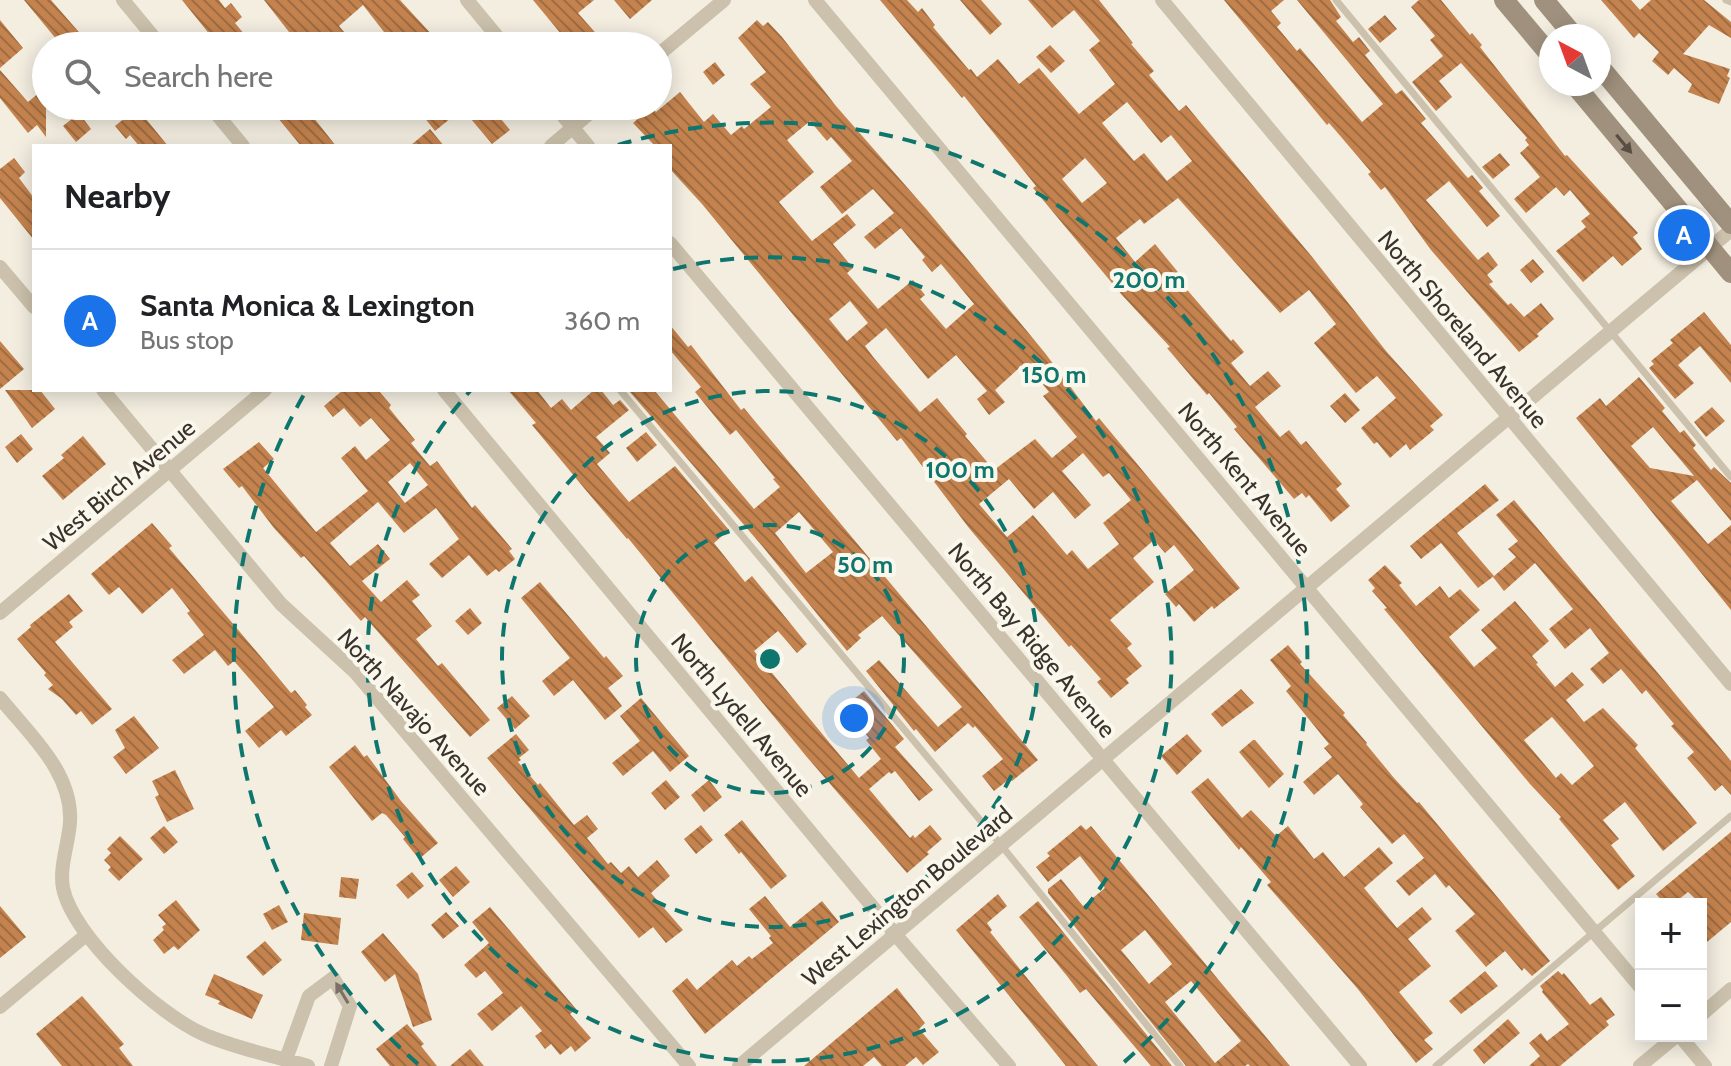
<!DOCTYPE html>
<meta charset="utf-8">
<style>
:root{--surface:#fff;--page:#f2f2f2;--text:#202124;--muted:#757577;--line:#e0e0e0;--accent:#1a73e8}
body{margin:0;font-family:Cabin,sans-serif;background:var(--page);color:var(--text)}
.controls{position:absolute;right:24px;bottom:24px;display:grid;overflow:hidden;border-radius:0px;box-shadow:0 4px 20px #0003}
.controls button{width:72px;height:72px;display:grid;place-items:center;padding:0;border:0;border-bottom:2px solid var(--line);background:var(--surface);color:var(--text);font:40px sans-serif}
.compass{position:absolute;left:1539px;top:24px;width:72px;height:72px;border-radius:50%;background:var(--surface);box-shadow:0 4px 20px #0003;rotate:319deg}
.you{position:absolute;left:854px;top:718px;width:28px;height:28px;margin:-20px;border:6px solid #fff;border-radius:50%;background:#1a73e8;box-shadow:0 0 0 12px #1a73e833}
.badge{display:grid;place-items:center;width:52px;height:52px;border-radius:50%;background:var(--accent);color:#fff;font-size:26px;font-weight:700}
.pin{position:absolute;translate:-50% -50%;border:4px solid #fff;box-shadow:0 2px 8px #0006}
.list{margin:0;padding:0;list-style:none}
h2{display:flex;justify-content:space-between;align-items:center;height:104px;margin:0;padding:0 32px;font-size:34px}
h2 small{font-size:26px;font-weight:400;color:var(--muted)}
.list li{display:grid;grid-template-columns:52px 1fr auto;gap:24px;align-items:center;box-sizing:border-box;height:144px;padding:0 32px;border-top:2px solid var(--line)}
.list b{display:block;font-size:30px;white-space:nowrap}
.list p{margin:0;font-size:26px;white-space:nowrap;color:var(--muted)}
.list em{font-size:26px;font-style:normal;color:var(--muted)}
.icon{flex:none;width:44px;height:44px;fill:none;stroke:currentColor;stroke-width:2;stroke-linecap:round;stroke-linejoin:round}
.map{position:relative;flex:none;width:1731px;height:1066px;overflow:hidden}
.search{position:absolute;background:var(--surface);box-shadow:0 4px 20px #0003;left:32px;top:32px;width:640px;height:88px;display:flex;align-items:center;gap:20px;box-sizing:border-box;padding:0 28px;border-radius:44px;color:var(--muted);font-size:30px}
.panel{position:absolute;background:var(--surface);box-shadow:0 4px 20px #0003;left:32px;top:144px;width:640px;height:248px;border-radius:0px}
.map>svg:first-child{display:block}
.building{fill:url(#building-back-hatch);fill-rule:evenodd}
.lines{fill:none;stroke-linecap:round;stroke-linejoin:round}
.lane{stroke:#cbc1ac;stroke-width:7}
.street{stroke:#cbc1ac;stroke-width:14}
.secondary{stroke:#9f917d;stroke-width:20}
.oneway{fill:#584e44}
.oneway2{fill:#7b7265}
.ring{fill:none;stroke:#0f766e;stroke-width:4;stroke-dasharray:14 10}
.labels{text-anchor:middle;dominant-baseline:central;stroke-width:8;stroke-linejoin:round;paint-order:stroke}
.street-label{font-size:24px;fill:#3a322b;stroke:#faf7ed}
.centre{fill:#0f766e;stroke:#faf7ed;stroke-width:4}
.ring-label{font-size:24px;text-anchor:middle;font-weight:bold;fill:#0f766e;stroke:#faf7ed;stroke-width:8;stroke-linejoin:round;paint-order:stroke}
</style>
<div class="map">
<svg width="1731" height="1066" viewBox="0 0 1731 1066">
<defs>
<pattern id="building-back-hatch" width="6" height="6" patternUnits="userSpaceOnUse" patternTransform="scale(2)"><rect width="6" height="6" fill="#c4834e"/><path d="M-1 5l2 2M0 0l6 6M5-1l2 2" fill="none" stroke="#a06c41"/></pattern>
</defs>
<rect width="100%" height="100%" fill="#f3eee0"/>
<path class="building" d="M 24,0 L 51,0 L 91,46 L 62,46 Z
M 182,0 L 219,0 L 225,8 L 231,3 L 242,17 L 235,23 L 254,46 L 219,46 Z
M 264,0 L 400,0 L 434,37 L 430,40 L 435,46 L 367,46 L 384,32 L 363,5 L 339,26 L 356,46 L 300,46 Z
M 533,0 L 594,0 L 578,13 L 607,46 L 571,46 Z
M 614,0 L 652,0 L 630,19 Z
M 880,0 L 907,0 L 918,12 L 922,8 L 935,25 L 933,27 L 969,70 L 971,69 L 977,77 L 998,59 L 1019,84 L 1039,68 L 1079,114 L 1115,84 L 1089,50 L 1100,41 L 1074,10 L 1052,28 L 1028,0 L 1099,0 L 1133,43 L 1131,44 L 1154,71 L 1149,75 L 1179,111 L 1186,105 L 1313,258 L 1386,351 L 1443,415 L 1430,426 L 1434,430 L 1410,450 L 1406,444 L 1390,458 L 1377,442 L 1374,444 L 1361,428 L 1396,398 L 1377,376 L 1356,393 L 1314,343 L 1336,324 L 1309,290 L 1280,313 L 1178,198 L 1144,224 L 1140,219 L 1116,238 L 1135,262 L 1155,244 L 1186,282 L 1183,285 L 1231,341 L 1233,339 L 1244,352 L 1231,363 L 1250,386 L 1268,371 L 1281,386 L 1255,407 L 1280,437 L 1289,430 L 1301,445 L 1306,441 L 1342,484 L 1336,489 L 1350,506 L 1331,522 L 1309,495 L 1306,498 L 1302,493 L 1294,499 L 1234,429 L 1237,427 L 1209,393 L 1207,395 L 1167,348 L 1170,347 L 1122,295 L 1033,188 L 1036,186 L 964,96 L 962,98 ZM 1127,102 L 1161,143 L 1171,135 L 1192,161 L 1167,181 L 1144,153 L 1134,161 L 1102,123 ZM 1085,158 L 1107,183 L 1082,203 L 1062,179 Z
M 960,0 L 981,0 L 1002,24 L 990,35 Z
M 1224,0 L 1284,0 L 1271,11 L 1281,23 L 1277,27 L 1297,51 L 1300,48 L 1362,122 L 1383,104 L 1297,0 L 1330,0 L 1341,17 L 1336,21 L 1353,42 L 1359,37 L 1370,51 L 1365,55 L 1396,94 L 1402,90 L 1426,119 L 1421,123 L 1440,145 L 1466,176 L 1468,178 L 1472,175 L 1483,188 L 1479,191 L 1500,216 L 1487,227 L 1449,181 L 1426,200 L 1478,260 L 1488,252 L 1498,265 L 1487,275 L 1493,282 L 1489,284 L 1508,305 L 1511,303 L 1524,317 L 1541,303 L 1554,319 L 1537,334 L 1539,336 L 1519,352 L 1431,250 L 1385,187 L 1381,190 L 1368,174 L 1371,172 L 1336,131 L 1329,123 L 1327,125 Z
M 1419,0 L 1441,0 L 1470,35 L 1472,33 L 1482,45 L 1480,47 L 1565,156 L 1567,155 L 1638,233 L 1633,237 L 1642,249 L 1622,266 L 1613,256 L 1583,282 L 1556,251 L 1586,227 L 1581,221 L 1590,214 L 1570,190 L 1564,196 L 1556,187 L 1526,213 L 1514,199 L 1540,177 L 1520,153 L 1529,145 L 1525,140 L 1527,138 L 1461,63 L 1439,81 L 1452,97 L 1436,111 L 1412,82 L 1443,56 L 1430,40 L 1435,36 L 1411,7 Z
M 1601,0 L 1631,0 L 1640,10 L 1651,0 L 1704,0 L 1731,22 L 1731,38 L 1709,25 L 1683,54 L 1730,69 L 1727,76 L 1730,78 L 1719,104 L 1688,92 L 1692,84 L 1674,68 L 1668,75 L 1652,61 L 1659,52 L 1639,33 L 1634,38 Z
M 1385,15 L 1397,29 L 1380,43 L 1368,29 Z
M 0,20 L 23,48 L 0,68 Z
M 757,20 L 763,26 L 768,22 L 782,37 L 836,106 L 927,210 L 1045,353 L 1096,421 L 1099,418 L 1240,588 L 1214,609 L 1212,606 L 1194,622 L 1179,604 L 1176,607 L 1165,594 L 1194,570 L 1174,545 L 1165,553 L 1154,540 L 1133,558 L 1154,582 L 1110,620 L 1132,644 L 1127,648 L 1142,666 L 1126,679 L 1129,683 L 1111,698 L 1097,682 L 1101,679 L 1071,645 L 1069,647 L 969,528 L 901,438 L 897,441 L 702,204 L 670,169 L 670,146 L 655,146 L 633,123 L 652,107 L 656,112 L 680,92 L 704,122 L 713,114 L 731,135 L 742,126 L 744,129 L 771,107 L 750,84 L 766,72 L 738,38 ZM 810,121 L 827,141 L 831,137 L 852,161 L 820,187 L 842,214 L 873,189 L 894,213 L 864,237 L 875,249 L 901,228 L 925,257 L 922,260 L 932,272 L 941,264 L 974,304 L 946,329 L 920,299 L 925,295 L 913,280 L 878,309 L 847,273 L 853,268 L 833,244 L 856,225 L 847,214 L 812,241 L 779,202 L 814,172 L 787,140 ZM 850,301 L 868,323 L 847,341 L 829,319 ZM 886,328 L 928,379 L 956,355 L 987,391 L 977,399 L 989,415 L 1005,402 L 995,390 L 1019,368 L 1025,374 L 1030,369 L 1049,392 L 1043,396 L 1077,437 L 1052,458 L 1035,439 L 994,470 L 965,436 L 967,434 L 937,398 L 920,412 L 874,358 L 865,346 ZM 1083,453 L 1103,477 L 1109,473 L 1131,500 L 1103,523 L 1119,544 L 1088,569 L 1072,550 L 1067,555 L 1033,515 L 1007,537 L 979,504 L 1009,479 L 1034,509 L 1053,492 L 1075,519 L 1091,505 L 1062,471 Z
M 1050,45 L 1065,61 L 1051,73 L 1036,57 Z
M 715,62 L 725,75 L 713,85 L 703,72 Z
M 0,70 L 28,102 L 46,87 L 46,137 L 37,125 L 28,133 L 0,98 Z
M 268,106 L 299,106 L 307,115 L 310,113 L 336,146 L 301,146 Z
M 437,106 L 441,106 L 451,118 L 435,131 L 424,117 Z
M 460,106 L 485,106 L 493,116 L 496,113 L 510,130 L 492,144 Z
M 137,108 L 168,146 L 139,146 L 130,135 L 126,139 L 115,126 Z
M 79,113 L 91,129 L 76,142 L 63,126 Z
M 430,129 L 444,146 L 410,146 Z
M 1500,153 L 1510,165 L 1493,179 L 1482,167 Z
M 14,158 L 25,172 L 19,178 L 34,198 L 34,240 L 0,198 L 0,169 Z
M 1533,259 L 1544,272 L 1531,283 L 1520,270 Z
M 1704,312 L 1731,345 L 1731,383 L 1700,346 L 1678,365 L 1694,383 L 1675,399 L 1649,368 L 1654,364 L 1651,361 L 1673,343 L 1670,340 Z
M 670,325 L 688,347 L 691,345 L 741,410 L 744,408 L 1038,760 L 1012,781 L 1008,780 L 994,791 L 982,776 L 1003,759 L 975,726 L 973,728 L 968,723 L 935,752 L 916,729 L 914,731 L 866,671 L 879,660 L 938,727 L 962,707 L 882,616 L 858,635 L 861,638 L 847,651 L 763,547 L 630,392 L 654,390 L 754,509 L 780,487 L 773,479 L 775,478 L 736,430 L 730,435 L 695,392 L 701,387 L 670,350 ZM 799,512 L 833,552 L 806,573 L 775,533 Z
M 0,341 L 24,369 L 0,389 Z
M 1639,377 L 1665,408 L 1662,411 L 1680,433 L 1684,430 L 1696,445 L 1693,448 L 1711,470 L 1714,467 L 1731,483 L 1731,521 L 1697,480 L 1671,501 L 1708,544 L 1731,525 L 1731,610 L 1576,418 L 1600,398 L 1606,406 ZM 1653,427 L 1694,476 L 1650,468 L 1631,446 Z
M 5,390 L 40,390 L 55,409 L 32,428 Z
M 343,390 L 378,390 L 391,405 L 389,408 L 415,440 L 411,443 L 430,466 L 437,461 L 472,508 L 475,505 L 512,549 L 509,551 L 515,559 L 499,572 L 496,569 L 487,576 L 469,555 L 442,578 L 429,564 L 459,539 L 436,508 L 404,533 L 378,502 L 330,543 L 350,566 L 378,544 L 390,559 L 362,581 L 381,602 L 407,580 L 420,595 L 412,601 L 432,626 L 416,639 L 438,666 L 442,663 L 490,720 L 470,737 L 365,617 L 361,621 L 304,556 L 301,558 L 274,528 L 242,486 L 239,488 L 223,469 L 259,442 L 274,459 L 263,468 L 316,532 L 368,491 L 341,458 L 355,446 L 366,460 L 390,440 L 371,418 L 360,427 L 344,408 L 333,417 L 324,406 ZM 410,463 L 428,485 L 405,503 L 388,482 Z
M 508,390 L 537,390 L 551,408 L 562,399 L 571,410 L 594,390 L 601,390 L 613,405 L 620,400 L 629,410 L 596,437 L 610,453 L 597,464 L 629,502 L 675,466 L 729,530 L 714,543 L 745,582 L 752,576 L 807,644 L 797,653 L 778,631 L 754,651 L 833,747 L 859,778 L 881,759 L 866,740 L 869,738 L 844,707 L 864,691 L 904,739 L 895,747 L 933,790 L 919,801 L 895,771 L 891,774 L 889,772 L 869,789 L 910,838 L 913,835 L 915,838 L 930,825 L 942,839 L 927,852 L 929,854 L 907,873 L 806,756 L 628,538 L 627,539 L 584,488 L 532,425 L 536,423 Z
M 1345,393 L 1360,410 L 1345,423 L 1330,406 Z
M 1712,407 L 1725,421 L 1706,437 L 1694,422 Z
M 646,432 L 657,445 L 637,462 L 626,448 Z
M 21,434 L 33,449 L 17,463 L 5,447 Z
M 83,436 L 106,464 L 63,500 L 42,476 L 64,458 L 61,455 Z
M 1485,484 L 1499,500 L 1457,533 L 1494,576 L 1478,588 L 1441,543 L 1421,559 L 1410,546 Z
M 1514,500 L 1731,761 L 1731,795 L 1722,785 L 1715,791 L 1687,758 L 1694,752 L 1671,726 L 1674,724 L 1646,690 L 1642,694 L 1621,669 L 1603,684 L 1590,669 L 1609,653 L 1590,628 L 1565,649 L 1549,629 L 1573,609 L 1535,563 L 1504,591 L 1493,577 L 1516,557 L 1508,549 L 1518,541 L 1496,515 Z
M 152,523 L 172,546 L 169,548 L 267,664 L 291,693 L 295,690 L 307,705 L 305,707 L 312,715 L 286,736 L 281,730 L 259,748 L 245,731 L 274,707 L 234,661 L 228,666 L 215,650 L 184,674 L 172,660 L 204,635 L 187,613 L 190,611 L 172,588 L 142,614 L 119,587 L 109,595 L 91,574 Z
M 1385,565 L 1402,583 L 1399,585 L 1416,606 L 1440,586 L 1449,598 L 1460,589 L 1480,610 L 1449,637 L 1474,667 L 1497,648 L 1481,630 L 1515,601 L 1549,641 L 1532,656 L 1538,663 L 1536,664 L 1555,687 L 1572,672 L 1584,685 L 1566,700 L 1584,722 L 1603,708 L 1638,745 L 1635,748 L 1697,823 L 1663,851 L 1625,802 L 1603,820 L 1619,839 L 1611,845 L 1635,876 L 1618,890 L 1559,819 L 1561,817 L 1530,784 L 1384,609 L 1387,608 L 1372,591 L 1375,588 L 1368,580 ZM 1552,717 L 1594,766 L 1572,785 L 1561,773 L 1556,778 L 1524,740 Z
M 540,582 L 604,658 L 606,656 L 623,676 L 608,688 L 622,706 L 605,720 L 573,680 L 554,696 L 542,681 L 570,658 L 521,598 Z
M 69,594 L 83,611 L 69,622 L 73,627 L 55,642 L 112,709 L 92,725 L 81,711 L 76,715 L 62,699 L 48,689 L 53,685 L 44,675 L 46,673 L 17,639 L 31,627 L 30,625 Z
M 470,608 L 482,623 L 468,635 L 455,621 Z
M 1288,645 L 1302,662 L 1300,664 L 1345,713 L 1343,715 L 1367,743 L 1366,744 L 1394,778 L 1417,803 L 1419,802 L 1550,961 L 1532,976 L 1524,968 L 1522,971 L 1505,951 L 1486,967 L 1455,931 L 1475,914 L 1449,885 L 1446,888 L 1435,874 L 1409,896 L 1396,881 L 1424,858 L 1404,834 L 1392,844 L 1360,807 L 1363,804 L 1338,774 L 1314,795 L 1303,782 L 1332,757 L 1324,748 L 1329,744 L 1286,691 L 1291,686 L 1270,660 Z
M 1241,689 L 1254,703 L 1222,727 L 1211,714 Z
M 512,696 L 530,716 L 515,729 L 497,708 Z
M 641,698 L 689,756 L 670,772 L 653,751 L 623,776 L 612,763 L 640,741 L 620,716 Z
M 134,716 L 159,748 L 126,774 L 113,757 L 125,748 L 115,730 Z
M 516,734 L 529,750 L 519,758 L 521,760 L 518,762 L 538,785 L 540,783 L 574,825 L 587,815 L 598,829 L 587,838 L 608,864 L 611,862 L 621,873 L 629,866 L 638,877 L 657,860 L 670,876 L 651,893 L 683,930 L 666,943 L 653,927 L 639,938 L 487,758 Z
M 1187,734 L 1202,751 L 1177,775 L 1161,756 Z
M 1253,740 L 1255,740 L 1284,774 L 1269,788 L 1239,752 Z
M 355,745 L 364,757 L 367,755 L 401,801 L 438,843 L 419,859 L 403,839 L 405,837 L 386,815 L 382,813 L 372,821 L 329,767 Z
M 175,770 L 194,809 L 167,822 L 155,797 L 159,795 L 152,781 Z
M 1208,778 L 1242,818 L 1251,810 L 1276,836 L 1288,826 L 1314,859 L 1323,852 L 1344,877 L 1379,847 L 1393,863 L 1364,888 L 1397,928 L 1422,907 L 1432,919 L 1408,939 L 1431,966 L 1399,992 L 1433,1033 L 1424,1040 L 1433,1049 L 1416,1063 L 1357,988 L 1267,885 L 1271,882 L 1241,847 L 1239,850 L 1191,792 Z
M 666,780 L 680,797 L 665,810 L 651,793 Z
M 709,780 L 722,797 L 704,812 L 691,795 Z
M 742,820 L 787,876 L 771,889 L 741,852 L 739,854 L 724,835 Z
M 701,825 L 713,840 L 696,854 L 684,839 Z
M 1081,825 L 1086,830 L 1091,826 L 1290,1066 L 1250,1066 L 1248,1064 L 1245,1066 L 1186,1066 L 1048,893 L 1048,889 L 1061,879 L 1083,906 L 1105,888 L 1080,856 L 1048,882 L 1036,867 L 1050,856 L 1047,853 ZM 1145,930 L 1172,964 L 1149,984 L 1121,950 ZM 1191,981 L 1241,1041 L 1215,1063 L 1165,1002 Z
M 164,826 L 178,842 L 164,854 L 150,838 Z
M 1731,832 L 1731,922 L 1701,947 L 1701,904 L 1688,892 L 1673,904 L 1665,904 L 1656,894 Z
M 120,836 L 143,859 L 119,881 L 108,870 L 111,867 L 104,860 L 111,853 L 107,849 Z
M 456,866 L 470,882 L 453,897 L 439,880 Z
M 412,872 L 424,886 L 408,899 L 396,885 Z
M 341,877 L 359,879 L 356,899 L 339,897 Z
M 998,894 L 1007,906 L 987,923 L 992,930 L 990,932 L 1098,1066 L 1066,1066 L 956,930 Z
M 765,896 L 790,927 L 822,901 L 839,922 L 705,1034 L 672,991 L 687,978 L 697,990 L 732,960 L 737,966 L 749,956 L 752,959 L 773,943 L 769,938 L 771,936 L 749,909 Z
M 176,900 L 200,930 L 178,950 L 174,946 L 164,954 L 153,940 L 164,930 L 162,927 L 166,924 L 158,915 Z
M 1038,901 L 1172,1066 L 1151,1066 L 1086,989 L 1080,993 L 1067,976 L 1019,917 Z
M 279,905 L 288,922 L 272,930 L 263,914 Z
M 0,906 L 26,937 L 0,958 Z
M 490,907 L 576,1009 L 570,1014 L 591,1038 L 575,1052 L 571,1046 L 560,1055 L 551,1044 L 545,1049 L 535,1036 L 542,1031 L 521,1006 L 492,1031 L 477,1014 L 503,993 L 485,971 L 476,978 L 464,965 L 489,943 L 472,922 Z
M 446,912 L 459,926 L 443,939 L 431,925 Z
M 304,913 L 341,918 L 338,945 L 301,940 Z
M 383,933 L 418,974 L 432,1020 L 413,1027 L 395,974 L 385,982 L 361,952 Z
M 265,941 L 282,960 L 263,976 L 246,957 Z
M 1485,971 L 1498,986 L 1461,1014 L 1449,1001 Z
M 1558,971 L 1562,975 L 1564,973 L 1590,1005 L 1601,997 L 1615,1015 L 1606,1021 L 1609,1025 L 1560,1066 L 1529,1066 L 1540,1056 L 1529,1043 L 1541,1033 L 1547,1041 L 1569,1024 L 1542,992 L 1543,990 L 1540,986 Z
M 214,974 L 263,995 L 252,1019 L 218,1004 L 220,1001 L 205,995 Z
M 897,988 L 925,1023 L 919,1029 L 939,1052 L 923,1065 L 916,1057 L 905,1066 L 882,1066 L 874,1057 L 863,1066 L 804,1066 Z
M 82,996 L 124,1044 L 119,1048 L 133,1066 L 62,1066 L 36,1034 Z
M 1508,1019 L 1520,1033 L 1484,1064 L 1473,1050 Z
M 407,1024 L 424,1044 L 421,1046 L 437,1066 L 390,1066 L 376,1049 Z
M 470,1049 L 484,1066 L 450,1066 Z"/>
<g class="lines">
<path class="lane" d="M 1336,0 L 1731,477
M 1726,0 L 1731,2
M 620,390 L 1001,845 L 1180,1066
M 1436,1066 L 1731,816"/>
<path class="street" d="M 123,0 L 161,46
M 467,0 L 505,46
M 815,0 L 1641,988
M 1162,0 L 1731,684
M 658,55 L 724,0
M 210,106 L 243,146
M 555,106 L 588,146
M 551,146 L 598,106
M 670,243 L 1360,1066
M 0,267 L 34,307
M 103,390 L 281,604 L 355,672 L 689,1066
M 444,390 L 895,934 L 1009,1066
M 0,613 L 265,390
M 0,698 C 29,734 73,772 70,822 C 69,842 59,867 63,888 C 73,937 158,1014 203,1034 C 234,1048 274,1056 308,1066
M 0,1007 L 86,935
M 1701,1015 L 1731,989
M 1680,1036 L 1705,1066
M 286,1059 L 309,996 L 333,978 L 350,1006 L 331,1066
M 739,1066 L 1731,230
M 1640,1066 L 1676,1036"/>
<path class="secondary" d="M 1504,0 L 1551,56
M 1544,0 L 1574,36
M 1599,66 L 1731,224
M 1574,84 L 1731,273"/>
</g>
<defs><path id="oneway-solid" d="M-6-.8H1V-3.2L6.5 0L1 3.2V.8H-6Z" transform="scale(2)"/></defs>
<use class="oneway" href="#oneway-solid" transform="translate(1624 144) rotate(50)"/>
<use class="oneway2" href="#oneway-solid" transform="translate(342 993) rotate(-121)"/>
<g class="ring">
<circle cx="770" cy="659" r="134"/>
<circle cx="770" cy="659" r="268"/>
<path d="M673 269A402 402 0 1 1 471 390"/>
<path d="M418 1064A536 536 0 0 1 306 391M618 145A536 536 0 0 1 1122 1064"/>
</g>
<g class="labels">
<g class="street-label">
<text transform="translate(1463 329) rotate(50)">North Shoreland Avenue</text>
<text transform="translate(1245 479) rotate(50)">North Kent Avenue</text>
<text transform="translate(119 485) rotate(-40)">West Birch Avenue</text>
<text transform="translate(1032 640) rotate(50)">North Bay Ridge Avenue</text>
<text transform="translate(414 712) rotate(48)">North Navajo Avenue</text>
<text transform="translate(742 715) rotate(50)">North Lydell Avenue</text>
<text transform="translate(907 896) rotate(-40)">West Lexington Boulevard</text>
</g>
</g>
<circle cx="770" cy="659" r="12" class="centre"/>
<g class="ring-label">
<text x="1149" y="288">200 m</text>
<text x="1054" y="383">150 m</text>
<text x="960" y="478">100 m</text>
<text x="865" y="573">50 m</text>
</g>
</svg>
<div class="controls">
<button>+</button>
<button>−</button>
</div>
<svg class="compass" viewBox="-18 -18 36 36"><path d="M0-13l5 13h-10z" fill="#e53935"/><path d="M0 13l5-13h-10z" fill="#757577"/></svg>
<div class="you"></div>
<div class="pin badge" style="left:1684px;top:235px">A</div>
<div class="search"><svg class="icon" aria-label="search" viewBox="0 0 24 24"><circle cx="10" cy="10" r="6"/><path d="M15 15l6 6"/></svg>Search here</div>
<section class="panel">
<h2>Nearby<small></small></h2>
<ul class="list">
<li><span class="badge">A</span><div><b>Santa Monica &amp; Lexington</b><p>Bus stop</p></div><em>360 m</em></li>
</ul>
</section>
</div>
